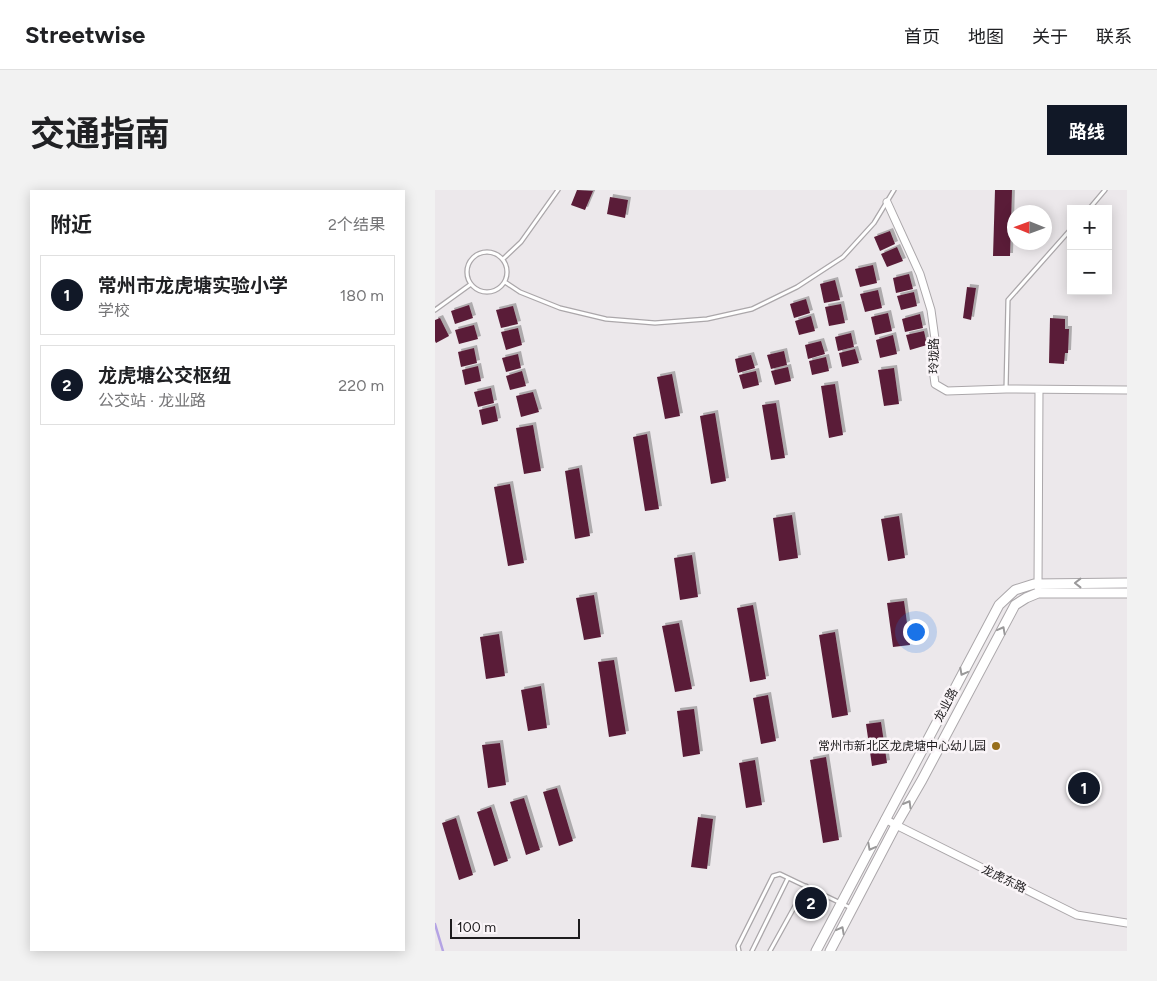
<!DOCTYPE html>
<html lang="zh">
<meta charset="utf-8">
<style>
:root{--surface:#fff;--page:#f2f2f2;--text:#202124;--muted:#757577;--line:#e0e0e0;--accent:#111827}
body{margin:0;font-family:Figtree,"Noto Sans SC",sans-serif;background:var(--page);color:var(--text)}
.controls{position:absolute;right:15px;top:15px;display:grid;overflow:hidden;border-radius:0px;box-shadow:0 2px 12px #0003}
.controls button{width:45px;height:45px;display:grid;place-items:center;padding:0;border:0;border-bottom:1px solid var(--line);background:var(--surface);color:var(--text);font:25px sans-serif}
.compass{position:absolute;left:572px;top:15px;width:45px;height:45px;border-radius:50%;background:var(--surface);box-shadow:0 2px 12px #0003;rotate:271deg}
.scale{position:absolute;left:15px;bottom:12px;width:130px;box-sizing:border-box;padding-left:5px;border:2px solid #1e1c1e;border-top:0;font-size:14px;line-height:18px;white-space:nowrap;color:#1e1c1e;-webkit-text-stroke:4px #faf5f8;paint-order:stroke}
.you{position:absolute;left:480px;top:441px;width:18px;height:18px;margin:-12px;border:4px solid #fff;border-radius:50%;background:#1a73e8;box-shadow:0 0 0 8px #1a73e833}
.badge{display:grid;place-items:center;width:32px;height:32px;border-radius:50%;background:var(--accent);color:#fff;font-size:16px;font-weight:700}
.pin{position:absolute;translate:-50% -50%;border:2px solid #fff;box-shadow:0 1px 5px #0006}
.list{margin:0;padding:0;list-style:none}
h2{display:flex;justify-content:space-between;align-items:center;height:65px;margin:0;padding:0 20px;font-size:21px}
h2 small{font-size:16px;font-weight:400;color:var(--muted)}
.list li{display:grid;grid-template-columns:32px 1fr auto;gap:15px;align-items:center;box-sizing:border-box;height:80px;margin:0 10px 10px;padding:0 10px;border:1px solid var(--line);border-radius:0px}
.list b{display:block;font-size:19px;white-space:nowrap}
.list p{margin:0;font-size:16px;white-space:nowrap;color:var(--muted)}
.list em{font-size:16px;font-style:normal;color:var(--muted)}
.map{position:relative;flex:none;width:692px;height:761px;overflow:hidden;border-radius:0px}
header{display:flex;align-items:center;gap:30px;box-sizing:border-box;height:70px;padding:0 25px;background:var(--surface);border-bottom:1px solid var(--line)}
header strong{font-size:24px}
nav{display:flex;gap:28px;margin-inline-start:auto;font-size:18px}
.intro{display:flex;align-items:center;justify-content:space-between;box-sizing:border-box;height:120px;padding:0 30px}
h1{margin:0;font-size:35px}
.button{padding:12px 22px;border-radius:0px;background:var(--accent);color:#fff;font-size:18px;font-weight:700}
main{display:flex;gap:30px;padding:0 30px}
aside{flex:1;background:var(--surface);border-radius:0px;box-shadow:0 2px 12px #0003}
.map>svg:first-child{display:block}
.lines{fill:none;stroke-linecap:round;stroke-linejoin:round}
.stream{stroke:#b4a3e4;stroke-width:2.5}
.building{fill:#5a1d37;filter:url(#shadow)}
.service-casing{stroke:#aba7aa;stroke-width:5.5}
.minor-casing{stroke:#aba7aa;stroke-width:9}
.tertiary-casing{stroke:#aba7aa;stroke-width:11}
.service{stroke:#fff;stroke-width:3}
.minor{stroke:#fff;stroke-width:7}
.tertiary{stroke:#fff;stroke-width:9}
.oneway{stroke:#9a999a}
.poi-dot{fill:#986f1c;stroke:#faf5f8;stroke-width:2}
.labels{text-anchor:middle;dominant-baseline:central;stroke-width:5;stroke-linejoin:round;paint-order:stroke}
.street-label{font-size:12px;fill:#1e1c1e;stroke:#faf5f8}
.poi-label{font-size:12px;fill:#1e1c1e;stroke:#faf5f8;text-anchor:end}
</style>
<header>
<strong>Streetwise</strong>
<nav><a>首页</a><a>地图</a><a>关于</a><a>联系</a></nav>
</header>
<div class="intro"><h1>交通指南</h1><a class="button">路线</a></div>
<main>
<aside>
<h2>附近<small>2个结果</small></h2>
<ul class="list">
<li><span class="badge">1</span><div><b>常州市龙虎塘实验小学</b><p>学校</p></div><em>180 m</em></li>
<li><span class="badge">2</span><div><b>龙虎塘公交枢纽</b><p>公交站 · 龙业路</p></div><em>220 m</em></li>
</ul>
</aside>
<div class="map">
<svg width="692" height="761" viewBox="0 0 692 761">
<defs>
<filter id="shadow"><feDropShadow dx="3" dy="-3" stdDeviation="0" flood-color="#0004"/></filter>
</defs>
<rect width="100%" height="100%" fill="#ece8eb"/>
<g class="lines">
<path class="stream" d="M 0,734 L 8,761"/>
</g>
<path class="building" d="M 142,0 L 158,1 L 150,20 L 136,15 Z
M 560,0 L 577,0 L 575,66 L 558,66 Z
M 175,7 L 193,10 L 190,28 L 172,24 Z
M 455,41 L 460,54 L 445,61 L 439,47 Z
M 462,57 L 468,71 L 452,77 L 446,64 Z
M 438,75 L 442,93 L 425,97 L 420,79 Z
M 474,84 L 478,99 L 461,103 L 458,88 Z
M 400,90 L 405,110 L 389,113 L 385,94 Z
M 532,97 L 541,98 L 536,130 L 528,128 Z
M 443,100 L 447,118 L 430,122 L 425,104 Z
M 479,102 L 482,116 L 466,120 L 462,106 Z
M 371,109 L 375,123 L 359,128 L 355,114 Z
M 406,114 L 410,133 L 394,136 L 390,117 Z
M 34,115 L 38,128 L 20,134 L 16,121 Z
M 78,116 L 83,134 L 66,138 L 61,120 Z
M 453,123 L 457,141 L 440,145 L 436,127 Z
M 485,124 L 488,138 L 470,142 L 467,129 Z
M 376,126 L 380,141 L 364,145 L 360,131 Z
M 5,128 L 14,146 L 1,153 L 0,151 L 0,130 Z
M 615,128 L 630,129 L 630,139 L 634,139 L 633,163 L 630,163 L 629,174 L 614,173 Z
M 39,135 L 43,149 L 24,154 L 20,140 Z
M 83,138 L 87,155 L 71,160 L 66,142 Z
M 489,141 L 492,155 L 475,160 L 471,145 Z
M 416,143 L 419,157 L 403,161 L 400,147 Z
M 458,145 L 462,164 L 445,168 L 441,150 Z
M 386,151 L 390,164 L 373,169 L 370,155 Z
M 39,158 L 42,173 L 26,177 L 23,162 Z
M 420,159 L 424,173 L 407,177 L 404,163 Z
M 349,161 L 352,175 L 336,179 L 332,165 Z
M 83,164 L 86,178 L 71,182 L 67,168 Z
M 316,165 L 320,178 L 303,183 L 300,169 Z
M 391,167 L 394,181 L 377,185 L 374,171 Z
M 43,176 L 46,191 L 30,195 L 27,180 Z
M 353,177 L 356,191 L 340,195 L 336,181 Z
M 459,178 L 464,214 L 449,216 L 443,180 Z
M 87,181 L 91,196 L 75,200 L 71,186 Z
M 321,181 L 324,195 L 308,199 L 304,185 Z
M 237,184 L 245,226 L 230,229 L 222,187 Z
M 400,194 L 408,245 L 394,248 L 386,196 Z
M 56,198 L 59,213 L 43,217 L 39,202 Z
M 98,202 L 104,222 L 86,227 L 81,206 Z
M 341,213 L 350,268 L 336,270 L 327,215 Z
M 60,216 L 63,231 L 47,235 L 44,220 Z
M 280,223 L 291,291 L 276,294 L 265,226 Z
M 98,235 L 106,281 L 89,284 L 81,238 Z
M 212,244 L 224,319 L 210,321 L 198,247 Z
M 144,278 L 155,346 L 140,349 L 130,281 Z
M 75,294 L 89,373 L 73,376 L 59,297 Z
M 357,325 L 363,368 L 344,371 L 338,328 Z
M 464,326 L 470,368 L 453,371 L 446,329 Z
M 257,365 L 263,407 L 245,410 L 239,368 Z
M 159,405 L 166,447 L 149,450 L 141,408 Z
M 469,411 L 475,455 L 458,457 L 452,413 Z
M 318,415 L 331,489 L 315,492 L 302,418 Z
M 244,433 L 257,499 L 240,502 L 227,436 Z
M 400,442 L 413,525 L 397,528 L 384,445 Z
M 64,444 L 70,486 L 51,489 L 45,447 Z
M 179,470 L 191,544 L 174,547 L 163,472 Z
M 106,496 L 112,538 L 93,541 L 86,500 Z
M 333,505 L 341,551 L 326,554 L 318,508 Z
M 259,519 L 265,564 L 248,567 L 242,521 Z
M 446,532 L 452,573 L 437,576 L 431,534 Z
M 65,553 L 71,595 L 53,598 L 47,555 Z
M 391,567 L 404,650 L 388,653 L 375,570 Z
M 320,570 L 327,615 L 311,618 L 304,573 Z
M 122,598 L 138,651 L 124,656 L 108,602 Z
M 89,608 L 105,660 L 91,665 L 75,612 Z
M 56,617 L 73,671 L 59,676 L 42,622 Z
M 263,627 L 278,629 L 272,679 L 256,677 Z
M 21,628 L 38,685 L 24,690 L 7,633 Z"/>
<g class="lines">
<g class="service-casing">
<path id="service" d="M 654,19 L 670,0
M32 82a20 20 0 1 1 40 0a20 20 0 1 1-40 0Z
M 68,69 L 86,52 L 123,0
M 70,92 L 85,102 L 125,118 L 171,129 L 220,133 L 272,129 L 317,119 L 362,97 L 408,67 L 439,33 L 459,0
M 0,120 L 36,94
M 571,199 L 573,110 L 636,39
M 304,761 L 303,756 L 338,686 L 345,684 L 416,718
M 317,761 L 353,688
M 335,761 L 371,696"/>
</g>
<g class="minor-casing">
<path id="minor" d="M 452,12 L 485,84 L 496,120 L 500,149 L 498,179 L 500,194 L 512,201 L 571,199 L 692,200
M 603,397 L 604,200
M 450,629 L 461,635 L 642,725 L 692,733"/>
</g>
<g class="tertiary-casing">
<path id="tertiary" d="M 381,761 L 564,415 L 580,400 L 599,394 L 692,393
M 395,761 L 461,635 L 487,590 L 580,415 L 591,408 L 603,403 L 692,403"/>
</g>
<use href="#service" class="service"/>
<use href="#minor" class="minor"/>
<use href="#tertiary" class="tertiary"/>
</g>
<defs><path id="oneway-chevron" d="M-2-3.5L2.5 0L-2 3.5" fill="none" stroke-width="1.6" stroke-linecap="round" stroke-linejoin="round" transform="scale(1.25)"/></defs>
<g class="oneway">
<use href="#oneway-chevron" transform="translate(643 393) rotate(180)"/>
<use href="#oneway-chevron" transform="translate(567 440) rotate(-62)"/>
<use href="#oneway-chevron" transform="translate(528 482) rotate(118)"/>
<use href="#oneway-chevron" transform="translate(473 614) rotate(-60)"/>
<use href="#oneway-chevron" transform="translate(436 657) rotate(118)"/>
<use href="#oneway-chevron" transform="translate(406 740) rotate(-62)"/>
</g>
<circle class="poi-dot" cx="561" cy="556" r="5"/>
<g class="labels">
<g class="street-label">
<text transform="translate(499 166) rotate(-90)">玲珑路</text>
<text transform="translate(511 515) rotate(-62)">龙业路</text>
<text transform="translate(569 689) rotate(26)">龙虎东路</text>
</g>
<g class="poi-label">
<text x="551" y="556">常州市新北区龙虎塘中心幼儿园</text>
</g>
</g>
</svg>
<div class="controls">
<button>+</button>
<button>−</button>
</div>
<svg class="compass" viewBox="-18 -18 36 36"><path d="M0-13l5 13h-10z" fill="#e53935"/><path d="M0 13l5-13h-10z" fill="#757577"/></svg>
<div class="scale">100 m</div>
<div class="you"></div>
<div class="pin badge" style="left:649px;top:598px">1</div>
<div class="pin badge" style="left:376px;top:713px">2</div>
</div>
</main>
